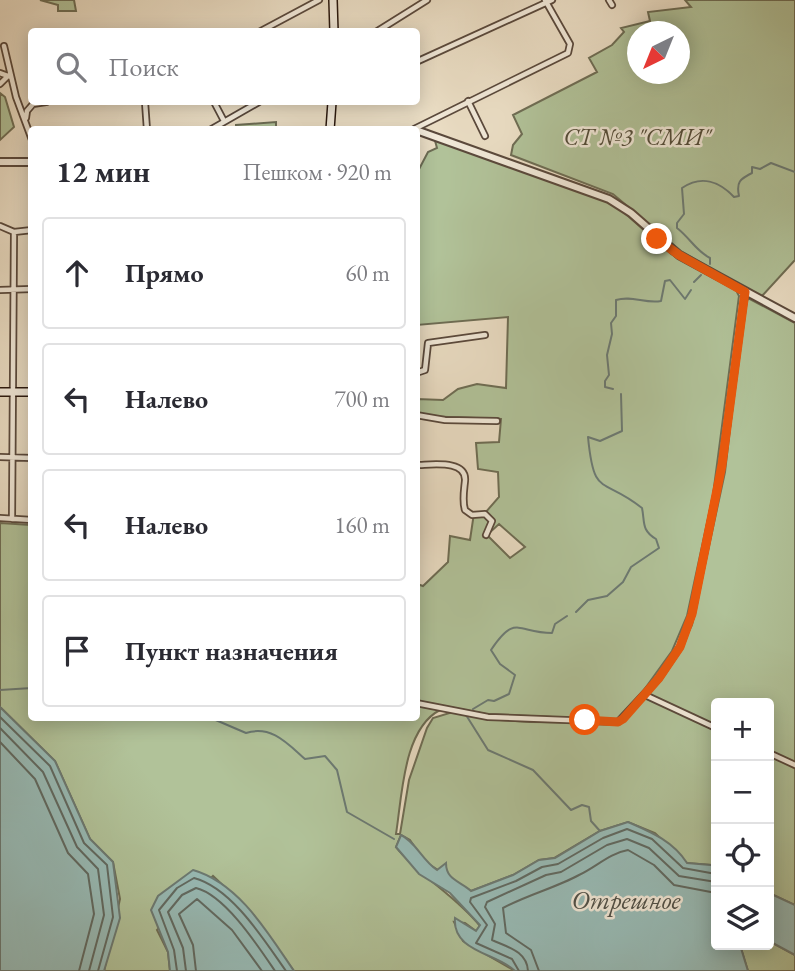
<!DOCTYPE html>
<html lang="ru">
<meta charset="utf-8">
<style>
:root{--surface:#fff;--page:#f7f7f7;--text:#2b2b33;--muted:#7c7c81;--line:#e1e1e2}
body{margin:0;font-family:"EB Garamond",serif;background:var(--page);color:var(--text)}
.controls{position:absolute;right:21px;bottom:21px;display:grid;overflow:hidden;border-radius:7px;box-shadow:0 4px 18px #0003}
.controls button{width:63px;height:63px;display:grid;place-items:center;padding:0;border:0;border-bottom:2px solid var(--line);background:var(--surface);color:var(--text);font:35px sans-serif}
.compass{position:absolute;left:627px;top:21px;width:63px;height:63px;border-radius:50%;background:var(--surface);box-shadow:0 4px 18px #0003;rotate:223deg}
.stop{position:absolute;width:21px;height:21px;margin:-16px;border:5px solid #ea580c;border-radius:50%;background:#fff}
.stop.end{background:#ea580c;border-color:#fff;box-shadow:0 2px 7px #0008}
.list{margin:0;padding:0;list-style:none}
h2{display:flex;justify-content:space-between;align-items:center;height:91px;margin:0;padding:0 28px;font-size:30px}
h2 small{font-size:23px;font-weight:400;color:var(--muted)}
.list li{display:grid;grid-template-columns:46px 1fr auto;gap:21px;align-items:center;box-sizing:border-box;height:112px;margin:0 14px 14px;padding:0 14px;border:2px solid var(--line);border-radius:7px}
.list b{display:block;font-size:26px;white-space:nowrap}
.list em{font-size:23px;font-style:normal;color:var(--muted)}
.icon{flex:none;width:38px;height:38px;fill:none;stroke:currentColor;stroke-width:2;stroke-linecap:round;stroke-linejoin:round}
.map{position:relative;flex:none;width:795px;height:971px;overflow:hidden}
.search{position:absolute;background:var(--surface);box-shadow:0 4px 18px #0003;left:28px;top:28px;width:392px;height:77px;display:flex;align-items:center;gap:18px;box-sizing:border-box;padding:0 24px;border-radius:7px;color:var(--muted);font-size:26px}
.panel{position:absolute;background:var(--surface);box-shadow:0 4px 18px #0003;left:28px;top:126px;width:392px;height:595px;border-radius:7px}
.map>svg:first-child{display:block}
.green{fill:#b1c299;stroke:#6e6d54;stroke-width:2;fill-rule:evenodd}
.water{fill:#98bbb6;stroke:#6c7a73;stroke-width:2}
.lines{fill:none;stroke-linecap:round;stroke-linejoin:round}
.shore{stroke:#616a62;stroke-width:2}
.stream{stroke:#6c7a73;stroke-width:2}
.minor-casing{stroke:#5a493c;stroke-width:8}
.tertiary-casing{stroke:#5a493c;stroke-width:10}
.secondary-casing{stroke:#2a180e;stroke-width:10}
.minor{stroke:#f1e9d9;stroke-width:4.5}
.tertiary{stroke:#f1e9d9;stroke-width:6}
.secondary{stroke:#f1e9d9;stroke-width:7}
.route{stroke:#ea580c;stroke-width:9}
.labels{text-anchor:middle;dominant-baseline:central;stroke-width:5;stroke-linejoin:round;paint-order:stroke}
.park-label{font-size:24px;font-style:italic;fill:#524b38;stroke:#f1e9d9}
.water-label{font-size:26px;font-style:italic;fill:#505149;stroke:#f1e9d9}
</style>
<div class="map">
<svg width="795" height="971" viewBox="0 0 795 971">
<rect width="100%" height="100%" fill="#eaddc4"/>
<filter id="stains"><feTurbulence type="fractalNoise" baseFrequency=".00286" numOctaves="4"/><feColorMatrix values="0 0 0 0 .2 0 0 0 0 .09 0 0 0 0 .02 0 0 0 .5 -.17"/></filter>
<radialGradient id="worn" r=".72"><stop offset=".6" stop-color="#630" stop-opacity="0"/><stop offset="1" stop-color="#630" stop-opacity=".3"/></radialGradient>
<path class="green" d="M 40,0 L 74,0 L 76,11 L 58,11 L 58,5 Z
M 685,0 L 795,0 L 795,260 L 761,297 L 681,251 L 613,194 L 511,155 L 513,145 L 522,134 L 513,115 L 597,72 L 589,58 L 612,45 L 624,32 L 621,28 L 650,21 L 648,12 L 691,7 ZM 638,32 L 680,32 L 680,74 L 638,74 Z
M 0,93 L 5,97 L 14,127 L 0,140 Z
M 276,122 L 276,129 L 236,129 L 236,125 Z
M 434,137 L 605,201 L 620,209 L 671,254 L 736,290 L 739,296 L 713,495 L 687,616 L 672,651 L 628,712 L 619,720 L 486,714 L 417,701 L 417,584 L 423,586 L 448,562 L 450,536 L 470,540 L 474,513 L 485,513 L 499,497 L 498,472 L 478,469 L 476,443 L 499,442 L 501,419 L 422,416 L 417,413 L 417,399 L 443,400 L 458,389 L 477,384 L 506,388 L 508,317 L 417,325 L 417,173 L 428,152 L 437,148 ZM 499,524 L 525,547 L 510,558 L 487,535 Z
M 748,298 L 795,323 L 795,905 L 769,893 L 769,703 L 716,703 L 716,869 L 711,865 L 687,863 L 655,833 L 628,822 L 600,831 L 554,858 L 539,860 L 513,875 L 471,891 L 424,861 L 410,840 L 401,835 L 396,847 C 421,878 454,894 480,926 L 476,931 L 465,923 L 454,922 L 463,941 L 515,971 L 294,971 L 252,913 L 213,876 L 157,930 L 168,952 L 170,971 L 104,971 L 120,899 L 113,862 L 90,839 L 55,761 L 0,707 L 0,523 L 31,525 L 32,718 L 416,718 L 417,704 L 440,710 C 403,729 402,797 396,834 L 400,834 L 409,780 L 427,728 L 433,718 L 456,711 L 486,719 L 530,722 L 621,723 L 647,697 L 676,657 L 692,625 L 725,472 L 743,316 Z
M 769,941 L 795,955 L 795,971 L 748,971 L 740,945 L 769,945 Z"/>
<path class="water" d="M 0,707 L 55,761 L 90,839 L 113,862 L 120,918 L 104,971 L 0,971 Z
M 628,822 C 651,832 673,841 687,863 L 711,865 L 716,869 L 716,945 L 740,945 L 748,971 L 515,971 C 497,953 452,952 455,918 L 476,931 L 480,925 L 450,893 L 419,874 L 396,847 L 401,835 C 416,842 422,860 437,870 L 446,863 C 446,880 460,881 471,891 L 513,875 L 539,860 L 555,858 L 600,831 Z
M 193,870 C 239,883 268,933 294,971 L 170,971 L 168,952 L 151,910 L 158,896 Z
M 769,893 L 795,905 L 795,955 L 769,941 Z"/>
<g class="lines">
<path class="shore" d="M 0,717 L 50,766 L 84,843 L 107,865 L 113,917 L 98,971
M 0,728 L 43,772 L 77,847 L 98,869 L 104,915 L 89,971
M 0,742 L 35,779 L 68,853 L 88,874 L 94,914 L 79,971
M 177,971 L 174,950 L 159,910 L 177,888 L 194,878 C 232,888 264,940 286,971
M 186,971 L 183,948 L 168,912 L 182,895 L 196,888 C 225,895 258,946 275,971
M 196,971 L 193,945 L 179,914 L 197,899 L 232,930 L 262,971
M 519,971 L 512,959 L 476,943 L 487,925 L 470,902 L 471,898 L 516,881 L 542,867 L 558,864 L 603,838 L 627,829 L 652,839 L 683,868 L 716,874
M 528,971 C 527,951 507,947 492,940 L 495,924 L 485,907 L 487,902 L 546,875 L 561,872 L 607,845 L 627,839 L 649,848 L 679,876 L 716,882
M 539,971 L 531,950 L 506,933 L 503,908 C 527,895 555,888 579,875 C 596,867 610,853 628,850 L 654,865 L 674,885 L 716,893"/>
<path class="stream" d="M 710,264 L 710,258 C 696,251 690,238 677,228 L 677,223 L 684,214 L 682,188 C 701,175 719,181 734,197 L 739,196 C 736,182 740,179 752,173 L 752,167 L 760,169 L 771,163 L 795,172
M 694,282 L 701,275
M 613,389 L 605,387 L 605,381 L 609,375 L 607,355 L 612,334 L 611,323 L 616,316 L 616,300 C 632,295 645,304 661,301 L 665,281 L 670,280 L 685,299 L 691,290
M 576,612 L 588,600 L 607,596 L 623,582 L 631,567 L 659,548 L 656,539 C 641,530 645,522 642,508 C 602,476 594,499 588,437 L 600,441 L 622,431 L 621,394
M 0,690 L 32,688
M 473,709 L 488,700 L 494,701 L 509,694 L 515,675 L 500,664 L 491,650 C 516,613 517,633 552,633 L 555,624 L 567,616
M 466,715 L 488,750 L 533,770 L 571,810 L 582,805 L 589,807 L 591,821 L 600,831
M 211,718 L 246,733 C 271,725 287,743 305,759 L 325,756 L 337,770 L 347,812 L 394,839"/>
<g class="minor-casing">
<path id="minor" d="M 609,0 L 612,5
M 259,32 L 319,0
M 376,32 L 427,0
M 4,46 L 16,97 L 32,140
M 416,62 L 552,0
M 0,73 L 11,77
M 0,84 L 8,76
M 468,101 L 485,136
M 145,102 L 147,130
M 214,102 L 224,121
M 26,118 L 27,111 L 33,104 L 46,102
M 414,129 L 568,53 L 570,44 L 545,0
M 210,130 L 259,102
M 0,226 L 14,232 L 32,230
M 0,290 L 32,289
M 416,373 L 425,370 L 428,343 L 485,335
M 416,415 L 445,420 L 497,421
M 0,457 L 32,458
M 416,465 C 431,465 467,459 465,481 C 464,491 462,501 465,510 L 472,515 L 485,514 L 492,521 L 486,535
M 0,518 L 32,520
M 12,519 L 14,232
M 645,695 L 716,728
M 416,703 L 488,717 L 618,722 L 659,678 L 680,647 L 692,614 L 722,465 L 745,292
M 769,753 L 795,765"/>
</g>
<g class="tertiary-casing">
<path id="tertiary" d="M 416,130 L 609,199 L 631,213 L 679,255 L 795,318
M 0,162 L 32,162"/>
</g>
<g class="secondary-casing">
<path id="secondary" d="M 333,0 L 334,32
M 330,130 L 332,102
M 0,392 L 32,392"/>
</g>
<use href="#minor" class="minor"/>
<use href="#tertiary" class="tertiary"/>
<use href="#secondary" class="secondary"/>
</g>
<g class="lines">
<path class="route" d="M 585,720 L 618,722 L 623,719 L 659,678 L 680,647 L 692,614 L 722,465 L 745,292 L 679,255 L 657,239"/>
</g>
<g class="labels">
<g class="park-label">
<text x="637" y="136">СТ №3 "СМИ"</text>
</g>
<g class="water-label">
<text x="626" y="900">Отрешное</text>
</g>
</g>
<rect width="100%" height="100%" filter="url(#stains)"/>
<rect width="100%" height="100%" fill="url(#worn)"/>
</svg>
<div class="controls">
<button>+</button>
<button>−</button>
<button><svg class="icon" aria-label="locate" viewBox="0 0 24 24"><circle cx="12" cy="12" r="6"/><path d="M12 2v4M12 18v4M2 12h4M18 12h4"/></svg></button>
<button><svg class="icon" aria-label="layers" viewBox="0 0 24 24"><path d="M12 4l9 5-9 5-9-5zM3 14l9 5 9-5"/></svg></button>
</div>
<svg class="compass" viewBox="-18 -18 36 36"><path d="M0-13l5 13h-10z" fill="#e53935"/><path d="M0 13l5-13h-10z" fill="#7c7c81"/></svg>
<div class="stop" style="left:585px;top:720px"></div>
<div class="stop end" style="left:657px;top:239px"></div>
<div class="search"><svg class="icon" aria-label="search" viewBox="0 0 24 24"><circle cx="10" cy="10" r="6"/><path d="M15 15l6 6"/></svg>Поиск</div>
<section class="panel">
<h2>12 мин<small>Пешком · 920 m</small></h2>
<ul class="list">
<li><svg class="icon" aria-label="ahead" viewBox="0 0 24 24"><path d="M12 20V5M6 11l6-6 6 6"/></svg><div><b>Прямо</b></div><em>60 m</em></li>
<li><svg class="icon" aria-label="left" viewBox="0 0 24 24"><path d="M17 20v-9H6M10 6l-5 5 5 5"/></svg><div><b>Налево</b></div><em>700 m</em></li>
<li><svg class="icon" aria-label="left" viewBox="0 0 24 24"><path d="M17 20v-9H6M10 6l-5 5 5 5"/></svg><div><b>Налево</b></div><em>160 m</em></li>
<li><svg class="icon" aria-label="arrive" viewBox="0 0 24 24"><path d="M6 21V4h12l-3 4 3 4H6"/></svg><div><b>Пункт назначения</b></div></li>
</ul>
</section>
</div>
